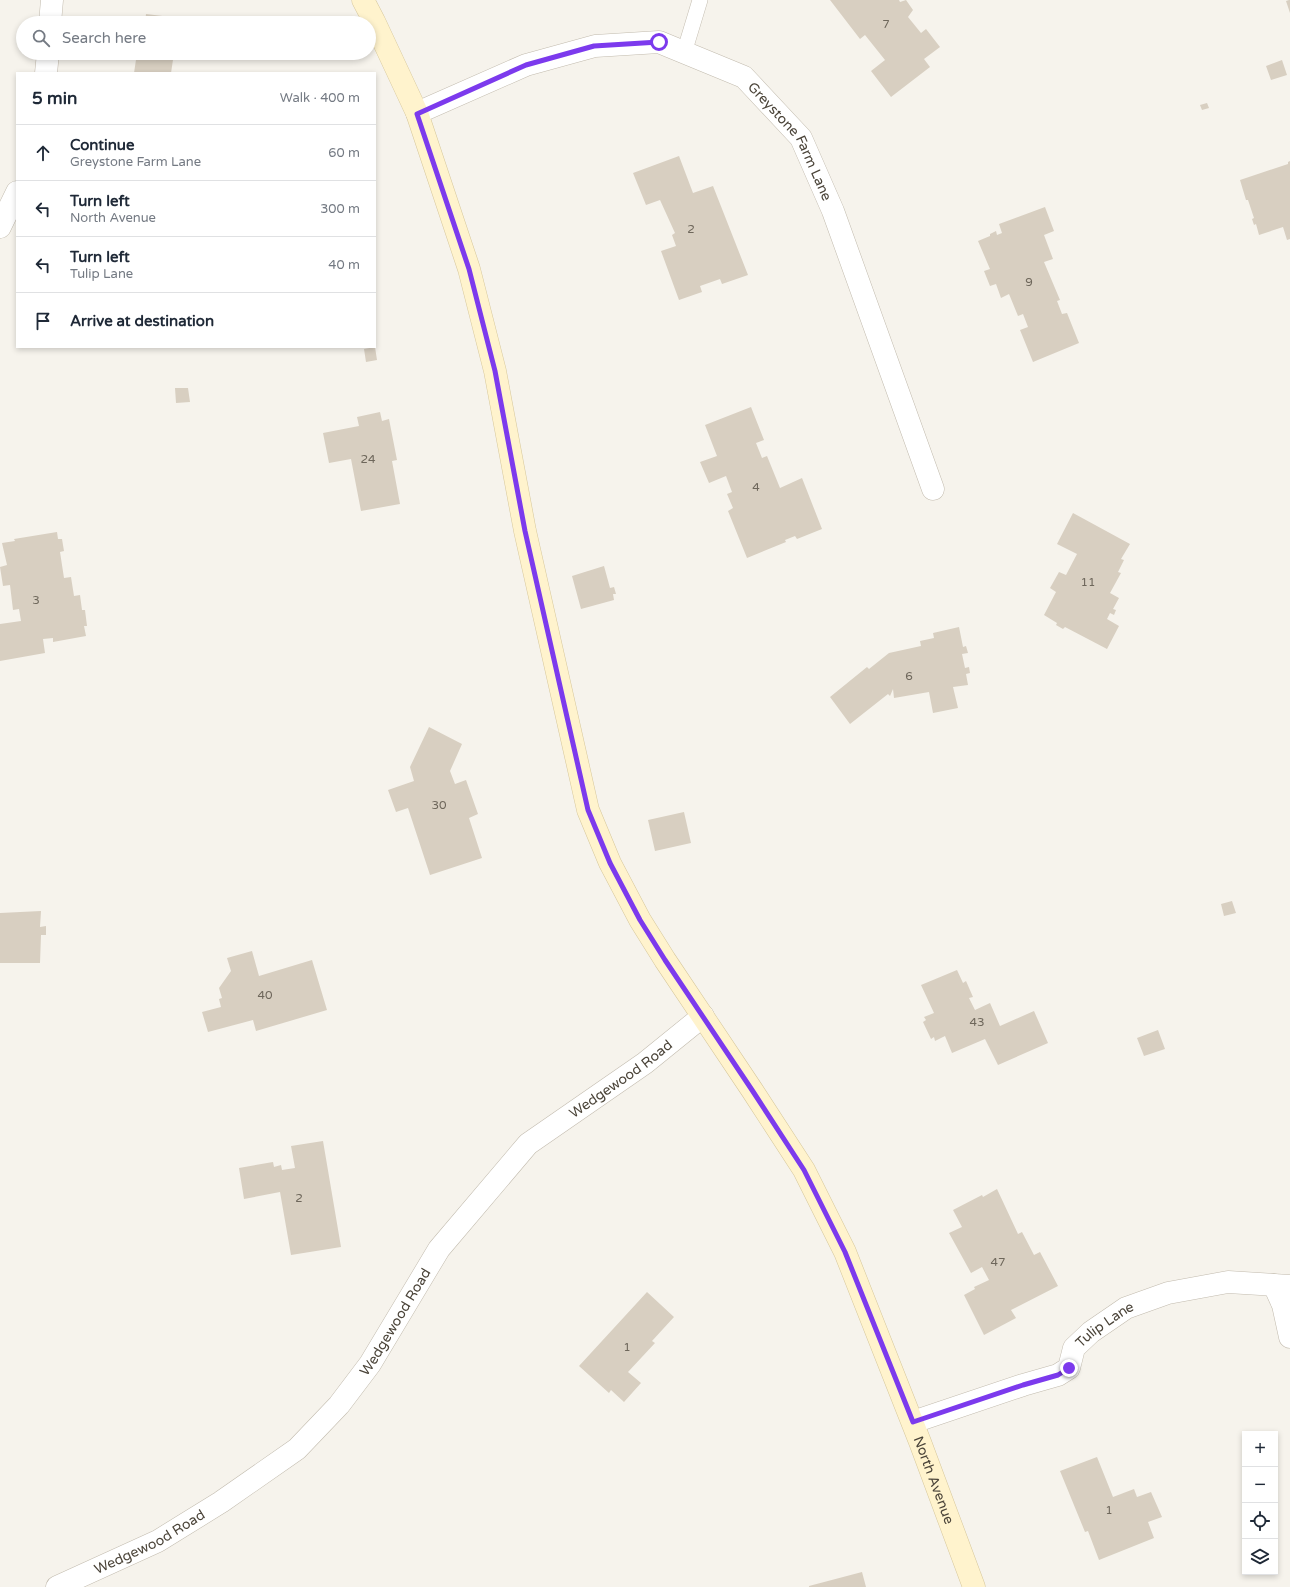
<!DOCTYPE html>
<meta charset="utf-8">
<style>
:root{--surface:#fff;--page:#f6f6f7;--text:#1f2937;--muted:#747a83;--line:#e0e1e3}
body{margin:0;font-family:"Varela Round",sans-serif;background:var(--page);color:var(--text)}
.controls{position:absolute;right:12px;bottom:12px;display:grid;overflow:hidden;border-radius:0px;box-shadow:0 2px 6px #0003}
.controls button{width:36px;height:36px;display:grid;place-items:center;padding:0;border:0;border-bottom:1px solid var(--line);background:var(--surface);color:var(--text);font:20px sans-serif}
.stop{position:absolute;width:12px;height:12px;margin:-9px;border:3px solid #7c3aed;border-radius:50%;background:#fff}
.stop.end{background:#7c3aed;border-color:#fff;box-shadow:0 1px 4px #0008}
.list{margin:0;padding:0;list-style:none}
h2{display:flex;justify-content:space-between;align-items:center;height:52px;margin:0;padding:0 16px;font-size:17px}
h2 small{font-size:13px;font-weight:400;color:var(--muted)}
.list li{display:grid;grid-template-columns:26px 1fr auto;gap:12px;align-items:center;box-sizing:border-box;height:56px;padding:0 16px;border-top:1px solid var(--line)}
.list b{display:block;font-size:15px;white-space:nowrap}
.list p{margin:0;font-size:13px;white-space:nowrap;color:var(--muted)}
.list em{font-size:13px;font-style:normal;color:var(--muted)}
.icon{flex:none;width:22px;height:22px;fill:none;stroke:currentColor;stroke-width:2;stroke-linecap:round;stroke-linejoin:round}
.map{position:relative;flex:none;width:1290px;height:1587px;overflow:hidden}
.search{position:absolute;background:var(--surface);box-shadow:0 2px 6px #0003;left:16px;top:16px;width:360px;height:44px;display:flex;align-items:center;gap:10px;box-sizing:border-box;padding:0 14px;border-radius:22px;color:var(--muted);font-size:15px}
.panel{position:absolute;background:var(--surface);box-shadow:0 2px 6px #0003;left:16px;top:72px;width:360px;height:276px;border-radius:0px}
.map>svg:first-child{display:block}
.building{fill:#d8cfc1}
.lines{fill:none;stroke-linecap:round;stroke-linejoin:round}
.lane-casing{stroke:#c2bbae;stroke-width:16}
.street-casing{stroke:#c2bbae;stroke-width:23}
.secondary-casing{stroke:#d6c79b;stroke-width:23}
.lane{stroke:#fff;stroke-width:15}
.street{stroke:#fff;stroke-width:22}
.secondary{stroke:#fff3cd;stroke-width:22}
.route{stroke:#7c3aed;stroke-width:5}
.labels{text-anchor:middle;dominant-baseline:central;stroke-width:3.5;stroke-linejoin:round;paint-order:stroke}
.number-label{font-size:12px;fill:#6e675b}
.street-label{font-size:14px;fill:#4b4439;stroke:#fff}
</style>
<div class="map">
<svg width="1290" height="1587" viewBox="0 0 1290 1587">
<rect width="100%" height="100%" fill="#f6f3ec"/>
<path class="building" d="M 830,0 L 899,0 L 900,2 L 906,0 L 913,10 L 908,17 L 921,33 L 926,29 L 940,47 L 924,59 L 930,67 L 891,97 L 871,71 L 885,60 L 865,35 L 860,39 Z
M 1289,0 L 1290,0 L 1290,13 L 1286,1 Z
M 146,14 L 179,18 L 178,23 L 145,23 Z
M 137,53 L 174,53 L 171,73 L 134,73 Z
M 1282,60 L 1287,75 L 1271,80 L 1266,66 Z
M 1207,103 L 1209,108 L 1202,110 L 1200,105 Z
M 679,156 L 693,193 L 713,186 L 748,275 L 722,284 L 720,279 L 700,286 L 702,292 L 679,300 L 661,251 L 676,246 L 672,235 L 675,233 L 660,200 L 646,205 L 633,173 Z
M 1290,161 L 1290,239 L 1287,240 L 1283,227 L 1259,235 L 1256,224 L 1254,225 L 1252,219 L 1254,218 L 1248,200 L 1246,200 L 1240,180 L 1288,164 L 1288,162 Z
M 1045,207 L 1054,231 L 1044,235 L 1053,259 L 1044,262 L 1060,300 L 1057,301 L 1062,314 L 1067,313 L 1079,343 L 1033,362 L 1020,330 L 1028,327 L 1023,314 L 1018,316 L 1009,294 L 1001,298 L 996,284 L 990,286 L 984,271 L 990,269 L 978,241 L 990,236 L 990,234 L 996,231 L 997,235 L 1002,233 L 999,224 Z
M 375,347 L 377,360 L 366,362 L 364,349 Z
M 175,388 L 188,388 L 190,402 L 176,403 Z
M 751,407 L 764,440 L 756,443 L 762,458 L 767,456 L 780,488 L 802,478 L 822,529 L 797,539 L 795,536 L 785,540 L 786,542 L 747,558 L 728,511 L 733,508 L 727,494 L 732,492 L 726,476 L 709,483 L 700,462 L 717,456 L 705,425 Z
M 380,412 L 382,421 L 389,419 L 397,460 L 392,461 L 400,504 L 361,511 L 351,459 L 329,463 L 323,433 L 359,426 L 357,417 Z
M 1073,513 L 1130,544 L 1121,559 L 1124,560 L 1118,572 L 1121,573 L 1110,593 L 1119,598 L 1113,609 L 1116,610 L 1114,615 L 1110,613 L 1107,619 L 1119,626 L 1107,649 L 1065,627 L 1063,629 L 1056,625 L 1057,623 L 1044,615 L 1056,592 L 1050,588 L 1059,572 L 1066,575 L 1077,554 L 1057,544 Z
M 57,532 L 58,539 L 62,539 L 64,551 L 60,552 L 64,578 L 71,577 L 74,596 L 80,595 L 82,610 L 85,610 L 87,626 L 84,626 L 86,636 L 53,642 L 53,638 L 43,639 L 45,653 L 0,661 L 0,624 L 21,621 L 19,609 L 13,610 L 10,585 L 3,586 L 0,567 L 7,565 L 2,543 L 15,541 L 14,539 Z
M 604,566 L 610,588 L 614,587 L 616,594 L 613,594 L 614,600 L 581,609 L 572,576 Z
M 959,627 L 963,647 L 966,646 L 968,653 L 962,654 L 965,668 L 969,667 L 970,673 L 966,674 L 968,685 L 953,687 L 958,708 L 933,713 L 929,692 L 894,698 L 893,689 L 890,696 L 888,694 L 850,724 L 830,697 L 867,667 L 869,669 L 889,653 L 921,646 L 920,641 L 934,638 L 933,633 Z
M 429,727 L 462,744 L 450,771 L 455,784 L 466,780 L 478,814 L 469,818 L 482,858 L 430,875 L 408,808 L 396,812 L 388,790 L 414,781 L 410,767 Z
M 684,812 L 691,843 L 655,851 L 648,820 Z
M 1232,901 L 1236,913 L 1224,916 L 1221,904 Z
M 41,911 L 40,927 L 46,926 L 46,935 L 41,935 L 40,963 L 0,963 L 0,913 Z
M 252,951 L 259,976 L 312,960 L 327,1010 L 256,1031 L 253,1020 L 208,1032 L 202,1012 L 221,1007 L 219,999 L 222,998 L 219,988 L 231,971 L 227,958 Z
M 957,970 L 963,983 L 966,981 L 973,997 L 969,998 L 975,1010 L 990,1003 L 1000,1026 L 1034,1011 L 1048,1043 L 998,1065 L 985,1039 L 952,1053 L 945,1036 L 935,1041 L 934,1037 L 931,1039 L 923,1022 L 926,1020 L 924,1017 L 934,1013 L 921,985 Z
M 1158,1030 L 1165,1049 L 1144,1056 L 1137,1038 Z
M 323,1141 L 341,1247 L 291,1255 L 280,1192 L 244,1199 L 239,1168 L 273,1162 L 274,1167 L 281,1165 L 282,1170 L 295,1168 L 291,1146 Z
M 997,1189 L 1018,1234 L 1022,1232 L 1034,1255 L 1040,1252 L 1058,1286 L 1011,1310 L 1016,1318 L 984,1335 L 964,1295 L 975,1289 L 974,1287 L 989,1280 L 982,1267 L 971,1273 L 949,1233 L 962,1227 L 953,1210 L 982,1195 L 983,1197 Z
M 647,1292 L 674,1317 L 652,1341 L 655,1343 L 628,1372 L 641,1383 L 624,1402 L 611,1390 L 609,1393 L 579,1366 Z
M 1097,1457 L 1113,1497 L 1134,1489 L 1137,1497 L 1151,1492 L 1162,1517 L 1148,1522 L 1154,1538 L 1099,1560 L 1088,1531 L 1085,1532 L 1060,1471 Z
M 862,1572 L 866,1587 L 809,1587 L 809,1586 Z"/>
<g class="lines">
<g class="lane-casing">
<path id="lane" d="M 684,53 L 700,0"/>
</g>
<g class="street-casing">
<g id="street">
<path d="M 50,23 L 52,0"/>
<path d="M 46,73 L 48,53"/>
<path id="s1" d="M 417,113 L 526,65 L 595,46 L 659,42 L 744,77 L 801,138 L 833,211 L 933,489"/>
<path d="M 0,227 L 17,192"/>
<path d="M 1274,1285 L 1283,1305 L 1290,1337"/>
<path id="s2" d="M 913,1422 L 1023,1385 L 1058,1375 L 1069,1368 L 1074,1348 L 1091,1332 L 1126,1308 L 1168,1293 L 1228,1282 L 1290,1286"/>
<path id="s3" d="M 57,1587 L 158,1541 L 221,1502 L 297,1449 L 339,1405 L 370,1364 L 439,1249 L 528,1144 L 645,1063 L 703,1016"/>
</g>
</g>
<g class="secondary-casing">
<g id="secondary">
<path id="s4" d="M 363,0 L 374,21 L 417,113 L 469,269 L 495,371 L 525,531 L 588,810 L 610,863 L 640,920 L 665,960 L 752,1090 L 804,1170 L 845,1252 L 920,1442 L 974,1587"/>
</g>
</g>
<use href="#lane" class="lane"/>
<use href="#street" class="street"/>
<use href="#secondary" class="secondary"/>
</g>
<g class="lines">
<path class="route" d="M 659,42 L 594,46 L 526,65 L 417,114 L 469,269 L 495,371 L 525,531 L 588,810 L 610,863 L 640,920 L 665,960 L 752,1090 L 804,1170 L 845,1252 L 913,1422 L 1023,1385 L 1058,1375 L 1069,1368"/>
</g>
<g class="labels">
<g class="number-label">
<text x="886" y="24">7</text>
<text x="691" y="229">2</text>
<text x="1029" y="282">9</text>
<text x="368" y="459">24</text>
<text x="756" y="487">4</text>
<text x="1088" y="582">11</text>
<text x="36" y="600">3</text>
<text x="909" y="676">6</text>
<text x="439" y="805">30</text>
<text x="265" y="995">40</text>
<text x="977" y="1022">43</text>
<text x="299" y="1198">2</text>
<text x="998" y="1262">47</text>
<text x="627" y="1347">1</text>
<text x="1109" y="1510">1</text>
</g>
<g class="street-label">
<text stroke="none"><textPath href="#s1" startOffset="427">Greystone Farm Lane</textPath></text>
<text stroke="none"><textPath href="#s3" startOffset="775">Wedgewood Road</textPath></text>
<text stroke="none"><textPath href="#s3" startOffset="439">Wedgewood Road</textPath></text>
<text stroke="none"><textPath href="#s2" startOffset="225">Tulip Lane</textPath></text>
<text stroke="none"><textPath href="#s4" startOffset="1601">North Avenue</textPath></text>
<text stroke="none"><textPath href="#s3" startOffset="103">Wedgewood Road</textPath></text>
</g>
</g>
</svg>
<div class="controls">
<button>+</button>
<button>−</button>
<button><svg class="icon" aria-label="locate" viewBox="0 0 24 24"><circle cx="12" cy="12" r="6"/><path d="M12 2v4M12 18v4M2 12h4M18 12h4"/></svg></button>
<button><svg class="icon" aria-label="layers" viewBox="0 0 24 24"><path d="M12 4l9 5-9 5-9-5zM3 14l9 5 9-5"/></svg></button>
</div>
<div class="stop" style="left:659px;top:42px"></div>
<div class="stop end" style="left:1069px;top:1368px"></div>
<div class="search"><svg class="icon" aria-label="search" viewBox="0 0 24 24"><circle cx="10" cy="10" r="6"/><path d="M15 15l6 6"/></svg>Search here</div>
<section class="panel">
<h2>5 min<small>Walk · 400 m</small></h2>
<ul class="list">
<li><svg class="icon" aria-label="ahead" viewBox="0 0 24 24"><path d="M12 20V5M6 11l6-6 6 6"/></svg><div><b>Continue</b><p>Greystone Farm Lane</p></div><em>60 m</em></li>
<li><svg class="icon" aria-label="left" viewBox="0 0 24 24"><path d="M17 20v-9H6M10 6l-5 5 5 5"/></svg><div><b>Turn left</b><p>North Avenue</p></div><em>300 m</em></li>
<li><svg class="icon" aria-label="left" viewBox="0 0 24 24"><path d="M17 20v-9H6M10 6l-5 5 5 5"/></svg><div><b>Turn left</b><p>Tulip Lane</p></div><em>40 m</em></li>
<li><svg class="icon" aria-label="arrive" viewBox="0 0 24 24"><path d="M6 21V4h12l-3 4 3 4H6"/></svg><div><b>Arrive at destination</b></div></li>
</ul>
</section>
</div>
